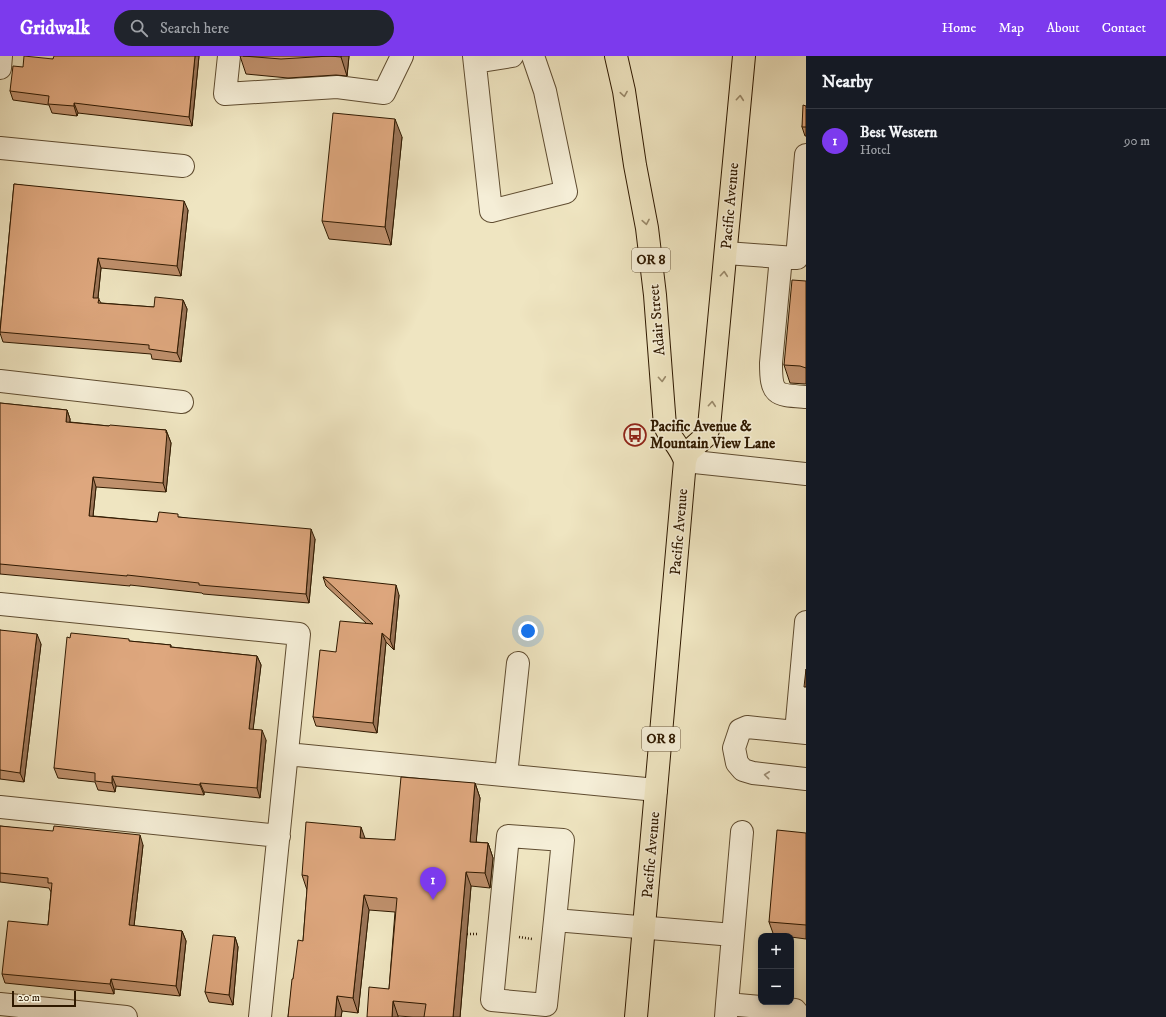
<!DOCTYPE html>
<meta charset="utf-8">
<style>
:root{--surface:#171b24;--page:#20242c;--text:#f1f3f6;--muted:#9ea1a6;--line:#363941;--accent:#7c3aed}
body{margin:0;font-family:"IM FELL DW Pica",serif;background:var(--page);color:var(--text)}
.controls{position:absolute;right:12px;bottom:12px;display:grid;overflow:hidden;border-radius:8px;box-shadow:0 2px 6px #0003}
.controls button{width:36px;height:36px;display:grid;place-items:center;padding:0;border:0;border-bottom:1px solid var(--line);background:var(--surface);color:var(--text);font:20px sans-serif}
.scale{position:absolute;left:12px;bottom:10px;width:64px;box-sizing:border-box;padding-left:4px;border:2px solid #2f1900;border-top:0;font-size:11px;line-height:14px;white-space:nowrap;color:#2f1900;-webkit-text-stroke:3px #f5eed7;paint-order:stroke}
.you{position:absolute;left:528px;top:575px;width:14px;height:14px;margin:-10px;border:3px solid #fff;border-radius:50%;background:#1a73e8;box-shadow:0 0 0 6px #1a73e833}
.badge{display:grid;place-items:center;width:26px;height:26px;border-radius:50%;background:var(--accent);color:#fff;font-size:13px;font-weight:700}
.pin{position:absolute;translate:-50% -33px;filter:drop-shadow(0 1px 2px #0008)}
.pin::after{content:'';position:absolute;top:21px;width:14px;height:12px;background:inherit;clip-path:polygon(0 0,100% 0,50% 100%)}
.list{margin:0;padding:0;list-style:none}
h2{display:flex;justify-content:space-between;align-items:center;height:52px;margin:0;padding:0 16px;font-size:17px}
h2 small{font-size:13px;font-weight:400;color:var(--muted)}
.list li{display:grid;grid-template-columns:26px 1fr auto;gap:12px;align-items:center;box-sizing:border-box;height:64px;padding:0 16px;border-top:1px solid var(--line)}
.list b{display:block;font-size:15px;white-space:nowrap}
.list p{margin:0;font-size:13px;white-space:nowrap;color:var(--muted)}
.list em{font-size:13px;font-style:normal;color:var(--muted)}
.icon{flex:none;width:22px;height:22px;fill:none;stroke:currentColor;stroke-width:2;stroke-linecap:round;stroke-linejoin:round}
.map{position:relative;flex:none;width:806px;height:961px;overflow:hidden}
header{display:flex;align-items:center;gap:24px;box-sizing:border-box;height:56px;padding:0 20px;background:var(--accent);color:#fff}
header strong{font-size:19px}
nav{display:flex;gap:22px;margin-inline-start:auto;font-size:14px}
.search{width:280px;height:36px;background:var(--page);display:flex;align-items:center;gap:10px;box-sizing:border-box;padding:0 14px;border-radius:22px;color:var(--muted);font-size:15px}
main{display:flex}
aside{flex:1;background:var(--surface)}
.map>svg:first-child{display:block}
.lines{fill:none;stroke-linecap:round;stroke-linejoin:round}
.minor-casing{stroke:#5f4c30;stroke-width:24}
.highway-casing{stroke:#2f1900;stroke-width:24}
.path{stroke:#2f1900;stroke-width:2.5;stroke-dasharray:1 2;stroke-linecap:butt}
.minor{stroke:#f5eed7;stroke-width:22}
.highway{stroke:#efe5c1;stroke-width:22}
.wall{fill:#bf906c;stroke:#2f1900}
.shaded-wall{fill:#9b7558;stroke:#2f1900}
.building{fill:#dea77e;stroke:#2f1900}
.oneway{stroke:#99896a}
.oneway2{stroke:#9c8e76}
.labels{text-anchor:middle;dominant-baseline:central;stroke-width:3;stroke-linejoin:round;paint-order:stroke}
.shield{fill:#f5eed7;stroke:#6a5940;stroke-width:1}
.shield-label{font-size:14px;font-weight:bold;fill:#2f1900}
.street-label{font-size:15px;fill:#2f1900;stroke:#f5eed7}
.poi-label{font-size:15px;font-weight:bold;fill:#2f1900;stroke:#f5eed7;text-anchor:start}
</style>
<header>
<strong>Gridwalk</strong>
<div class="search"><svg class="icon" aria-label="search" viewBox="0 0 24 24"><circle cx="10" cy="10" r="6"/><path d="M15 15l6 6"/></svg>Search here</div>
<nav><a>Home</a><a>Map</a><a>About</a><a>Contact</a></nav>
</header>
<main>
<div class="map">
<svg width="806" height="961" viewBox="0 0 806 961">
<rect width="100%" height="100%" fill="#efe5c1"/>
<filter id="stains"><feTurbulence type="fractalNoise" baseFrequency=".005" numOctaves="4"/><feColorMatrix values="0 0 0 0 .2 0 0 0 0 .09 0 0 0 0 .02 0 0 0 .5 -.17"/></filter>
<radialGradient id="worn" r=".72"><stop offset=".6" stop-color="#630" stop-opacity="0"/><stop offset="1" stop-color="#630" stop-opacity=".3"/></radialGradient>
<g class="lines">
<g class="minor-casing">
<path id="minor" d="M 229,0 L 225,38 L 337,31 L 384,37 L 402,0
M 474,0 L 491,155 L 566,136 L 545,35 L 533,0
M 475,6 L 512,0
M 0,12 L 1,0
M 0,92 L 183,110
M 726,197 L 795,202
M 781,201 L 771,307 C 771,340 776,339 806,341
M 797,202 L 806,99
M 0,325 L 182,346
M 685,405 L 806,418
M 0,548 L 299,578 L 260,961
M 796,676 L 806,566
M 806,677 L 747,671 L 740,674 L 734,692 L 737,707 L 743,714 L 753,717 L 806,723
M 287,698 L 656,734
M 506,719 L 518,607
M 0,751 L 279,780
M 555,864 L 546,949 L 492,944 L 508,780 L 563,784 L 555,864 L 733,879
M 0,948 L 126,961
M 727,948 L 742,776
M 726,961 L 727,948 L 795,954 L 801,961"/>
</g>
<g class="highway-casing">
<path id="highway" d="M 616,0 L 624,35 L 635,109 L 647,172 L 655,239 L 665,370 C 671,384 680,390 685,405
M 636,961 L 685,405 L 688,396 L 706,380 L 709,371 L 744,0"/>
</g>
<path class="path" d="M 467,878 L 478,878
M 519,881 L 532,883"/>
<use href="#minor" class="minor"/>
<use href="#highway" class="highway"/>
</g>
<path class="wall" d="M 199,0 L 192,70 L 78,57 L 77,60 L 52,57 L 49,49 L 13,44 L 10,35 L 23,11 L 53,3 Z
M 240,0 L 349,0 L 347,20 L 336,19 L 288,22 L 246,18 Z
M 806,50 L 806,80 L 805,80 L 802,71 Z
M 402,81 L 391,189 L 329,183 L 322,165 Z
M 14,128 L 188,154 L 181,220 L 101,212 L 98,242 L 101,247 L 154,251 L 183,244 L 187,253 L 181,306 L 152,303 L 151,298 L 3,286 L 0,277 L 0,274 Z
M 806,225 L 806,328 L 790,327 L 784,309 Z
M 0,347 L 67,354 L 70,363 L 70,366 L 109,370 L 166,374 L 171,387 L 166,436 L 96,431 L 93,460 L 157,466 L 179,461 L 315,483 L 309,547 L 203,538 L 202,537 L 130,529 L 130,530 L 0,518 Z
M 323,521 L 399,539 L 394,594 L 386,586 L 377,677 L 316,670 L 313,661 L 336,596 L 366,567 L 326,530 Z
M 0,574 L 41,588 L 24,726 L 0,723 Z
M 129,585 L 171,589 L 171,591 L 257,600 L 261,609 L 253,673 L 266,684 L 260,742 L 204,736 L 204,739 L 116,730 L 115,736 L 98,734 L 95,726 L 58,722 L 54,712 Z
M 475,727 L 480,742 L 476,786 L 488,787 L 493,802 L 490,832 L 471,830 L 460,961 L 413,961 L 398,960 L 398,961 L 367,961 L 389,933 L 395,856 L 369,854 L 358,957 L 342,955 L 341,961 L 288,961 L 293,923 L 303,885 L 307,834 L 302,819 L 365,783 L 395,784 Z
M 0,770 L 143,789 L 134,870 L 182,875 L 186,885 L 180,940 L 114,933 L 114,938 L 5,927 L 2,918 L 48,869 L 51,836 L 49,832 L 0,826 Z
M 806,777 L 806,883 L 791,881 L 791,880 L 774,880 L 769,866 Z
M 235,881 L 238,891 L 233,949 L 209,946 L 205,936 Z"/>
<path class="shaded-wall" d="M 195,0 L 199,0 L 192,70 L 189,61 Z
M 341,0 L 349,0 L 347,20 L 341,1 Z
M 74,47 L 78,57 L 77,60 L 74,50 Z
M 395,63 L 402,81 L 391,189 L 385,171 Z
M 184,145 L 188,154 L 181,220 L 177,210 Z
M 98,202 L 101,212 L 97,251 L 93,242 Z
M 183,244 L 187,253 L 181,306 L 177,297 Z
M 67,354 L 70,363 L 69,375 L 66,366 Z
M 166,374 L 171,387 L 166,436 L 163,427 Z
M 93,421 L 96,431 L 92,470 L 89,460 Z
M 311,473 L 315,483 L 309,547 L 306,538 Z
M 396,529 L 399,539 L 394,594 L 390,584 Z
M 382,577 L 386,586 L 377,677 L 373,667 Z
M 37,578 L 41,588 L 24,726 L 20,717 Z
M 257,600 L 261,609 L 252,682 L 249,673 Z
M 262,674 L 266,684 L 260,742 L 257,732 Z
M 112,720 L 116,730 L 115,736 L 112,727 Z
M 200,727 L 204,736 L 204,739 L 200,729 Z
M 475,727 L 480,742 L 475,800 L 470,786 Z
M 361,771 L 366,785 L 360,782 Z
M 140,779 L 143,789 L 133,879 L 129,869 Z
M 488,787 L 493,802 L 490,832 L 485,817 Z
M 466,816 L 471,830 L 460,961 L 453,961 Z
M 364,839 L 369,854 L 358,957 L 353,942 Z
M 182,875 L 186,885 L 180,940 L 176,930 Z
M 235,881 L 238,891 L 233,949 L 229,939 Z
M 111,923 L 114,933 L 114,938 L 110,928 Z
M 337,940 L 342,955 L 341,961 L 335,961 Z
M 393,945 L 398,960 L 398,961 L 392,961 Z"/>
<path class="building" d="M 24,0 L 53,3 L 54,0 L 195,0 L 189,61 L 74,47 L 74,50 L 48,48 L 49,40 L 10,35 L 13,10 L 23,11 Z
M 243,0 L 341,0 L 341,1 L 330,0 L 281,3 Z
M 803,49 L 806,50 L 806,71 L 802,71 Z
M 333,57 L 395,63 L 385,171 L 322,165 Z
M 14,128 L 184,145 L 177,210 L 98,202 L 93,242 L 99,242 L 98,247 L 154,251 L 155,241 L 183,244 L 177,297 L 149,293 L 149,289 L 0,276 Z
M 792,224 L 806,225 L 806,312 L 800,310 L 784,309 Z
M 0,347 L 67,354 L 66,366 L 109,370 L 110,369 L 166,374 L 166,377 L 167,377 L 163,427 L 93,421 L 89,460 L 157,466 L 159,456 L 178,458 L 178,461 L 311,473 L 306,538 L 199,529 L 199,527 L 127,519 L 127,520 L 0,508 Z
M 323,521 L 396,529 L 390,584 L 382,577 L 373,667 L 313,661 L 320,594 L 336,596 L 340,565 L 373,568 Z
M 0,574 L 37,578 L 20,717 L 0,714 Z
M 71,577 L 129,583 L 129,585 L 171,589 L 170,591 L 257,600 L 249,673 L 262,674 L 257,732 L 200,727 L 200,729 L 112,720 L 112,727 L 95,725 L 95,717 L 54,712 L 67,581 L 70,582 Z
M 806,613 L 806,631 L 804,631 Z
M 401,721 L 475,727 L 470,786 L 488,787 L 485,817 L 466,816 L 453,961 L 424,961 L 426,948 L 393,945 L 392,961 L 367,961 L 369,931 L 389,933 L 397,842 L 364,839 L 353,942 L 337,940 L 335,961 L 288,961 L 292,923 L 293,923 L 298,884 L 303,885 L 308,820 L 302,819 L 306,766 L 361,771 L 360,782 L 395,784 Z
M 0,770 L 53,775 L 54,770 L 140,779 L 129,869 L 182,875 L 176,930 L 111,923 L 110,928 L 2,918 L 8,865 L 48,869 L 52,827 L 48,827 L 48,822 L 0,817 Z
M 777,774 L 806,777 L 806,869 L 769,866 Z
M 213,879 L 235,881 L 229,939 L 205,936 Z"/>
<defs><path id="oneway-chevron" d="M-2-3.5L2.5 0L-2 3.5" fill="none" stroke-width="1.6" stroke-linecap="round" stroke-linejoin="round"/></defs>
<g class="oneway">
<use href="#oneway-chevron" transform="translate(624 38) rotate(81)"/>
<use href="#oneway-chevron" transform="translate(740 42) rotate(-85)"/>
<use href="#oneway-chevron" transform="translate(646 166) rotate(80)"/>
<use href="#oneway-chevron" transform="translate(724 218) rotate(-85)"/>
<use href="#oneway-chevron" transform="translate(662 323) rotate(86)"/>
<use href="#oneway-chevron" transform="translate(712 348) rotate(-85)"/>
</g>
<use class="oneway2" href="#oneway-chevron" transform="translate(767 719) rotate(-174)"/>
<defs>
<g id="bus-ring" transform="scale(1.15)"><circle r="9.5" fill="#f5eed7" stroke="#8f2418" stroke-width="1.5"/><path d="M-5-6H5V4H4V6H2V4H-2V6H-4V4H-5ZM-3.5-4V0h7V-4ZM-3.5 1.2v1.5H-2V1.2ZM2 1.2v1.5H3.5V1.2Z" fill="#8f2418"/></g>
</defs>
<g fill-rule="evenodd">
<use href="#bus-ring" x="635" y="379"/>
</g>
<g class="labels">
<g class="shield">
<rect x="632" y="192" width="38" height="24" rx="3"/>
<rect x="642" y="671" width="38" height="24" rx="3"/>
</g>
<g class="shield-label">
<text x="651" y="204">OR 8</text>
<text x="661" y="683">OR 8</text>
</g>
<g class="street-label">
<text transform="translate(730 150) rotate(-85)">Pacific Avenue</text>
<text transform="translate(657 264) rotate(-95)">Adair Street</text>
<text transform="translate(679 476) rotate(-85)">Pacific Avenue</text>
<text transform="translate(651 799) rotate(-85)">Pacific Avenue</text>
</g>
<g class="poi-label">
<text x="650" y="370">Pacific Avenue &amp;<tspan x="650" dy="17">Mountain View Lane</tspan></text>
</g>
</g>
<rect width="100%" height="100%" filter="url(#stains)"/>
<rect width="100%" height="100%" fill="url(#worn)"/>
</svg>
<div class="controls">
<button>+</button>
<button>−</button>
</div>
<div class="scale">20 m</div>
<div class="you"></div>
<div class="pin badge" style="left:433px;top:844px">1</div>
</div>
<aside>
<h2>Nearby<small></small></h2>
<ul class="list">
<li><span class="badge">1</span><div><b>Best Western</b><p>Hotel</p></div><em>90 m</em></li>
</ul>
</aside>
</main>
